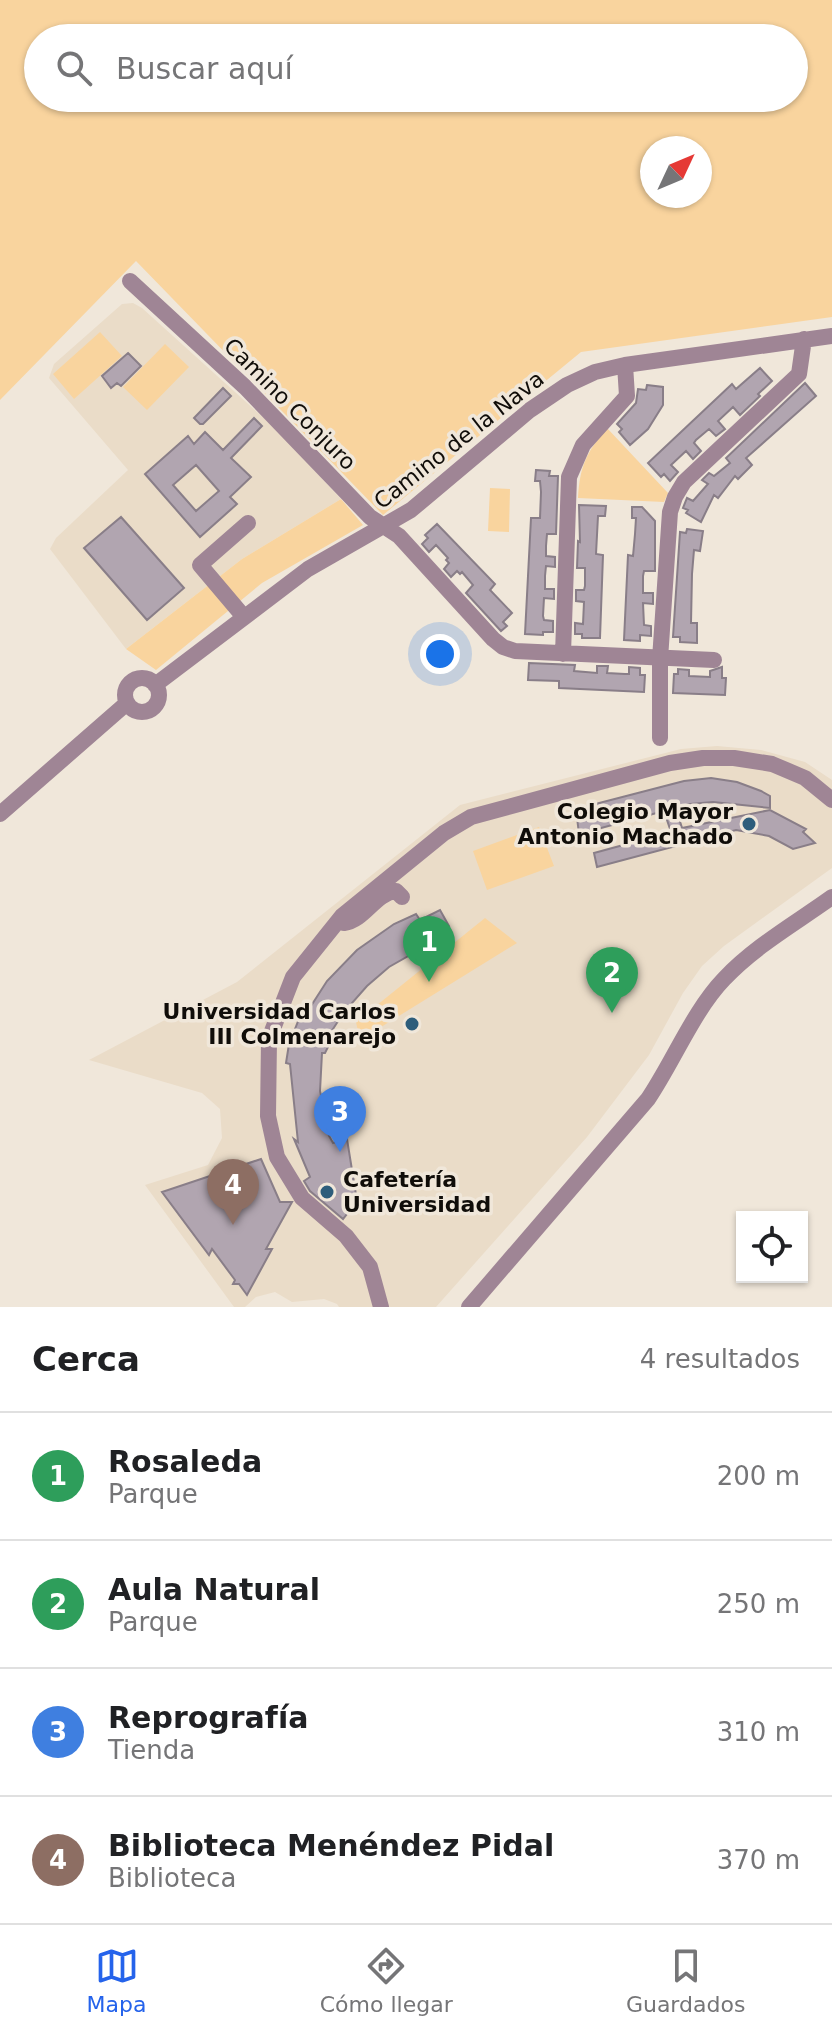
<!DOCTYPE html>
<html lang="es">
<meta charset="utf-8">
<style>
:root{--surface:#fff;--page:#f6f6f6;--text:#202124;--muted:#757577;--line:#e0e0e0;--accent:#2563eb}
body{margin:0;font-family:"DejaVu Sans",sans-serif;background:var(--page);color:var(--text)}
.controls{position:absolute;right:24px;bottom:24px;display:grid;overflow:hidden;border-radius:0px;box-shadow:0 2px 6px #0004}
.controls button{width:72px;height:72px;display:grid;place-items:center;padding:0;border:0;border-bottom:2px solid var(--line);background:var(--surface);color:var(--text);font:40px sans-serif}
.compass{position:absolute;left:640px;top:136px;width:72px;height:72px;border-radius:50%;background:var(--surface);box-shadow:0 2px 6px #0004;rotate:46deg}
.you{position:absolute;left:440px;top:654px;width:28px;height:28px;margin:-20px;border:6px solid #fff;border-radius:50%;background:#1a73e8;box-shadow:0 0 0 12px #1a73e833}
.badge{display:grid;place-items:center;width:52px;height:52px;border-radius:50%;background:var(--accent);color:#fff;font-size:26px;font-weight:700}
.pin{position:absolute;translate:-50% -66px;filter:drop-shadow(0 2px 4px #0008)}
.pin::after{content:'';position:absolute;top:42px;width:28px;height:24px;background:inherit;clip-path:polygon(0 0,100% 0,50% 100%)}
.list{margin:0;padding:0;list-style:none}
h2{display:flex;justify-content:space-between;align-items:center;height:104px;margin:0;padding:0 32px;font-size:34px}
h2 small{font-size:26px;font-weight:400;color:var(--muted)}
.list li{display:grid;grid-template-columns:52px 1fr auto;gap:24px;align-items:center;box-sizing:border-box;height:128px;padding:0 32px;border-top:2px solid var(--line)}
.list b{display:block;font-size:30px;white-space:nowrap}
.list p{margin:0;font-size:26px;white-space:nowrap;color:var(--muted)}
.list em{font-size:26px;font-style:normal;color:var(--muted)}
.icon{flex:none;width:44px;height:44px;fill:none;stroke:currentColor;stroke-width:2;stroke-linecap:round;stroke-linejoin:round}
.map{position:relative;flex:none;width:832px;height:1307px;overflow:hidden}
.search{position:absolute;background:var(--surface);box-shadow:0 2px 6px #0004;left:24px;right:24px;top:24px;height:88px;display:flex;align-items:center;gap:20px;box-sizing:border-box;padding:0 28px;border-radius:44px;color:var(--muted);font-size:30px}
.sheet{height:616px;background:var(--surface)}
nav{display:flex;justify-content:space-around;align-items:center;box-sizing:border-box;height:112px;border-top:2px solid var(--line);background:var(--surface);font-size:22px;color:var(--muted)}
nav a{display:grid;justify-items:center;gap:4px}
nav .on{color:var(--accent)}
.map>svg:first-child{display:block}
.built{fill:#eadcc8}
.green{fill:#f9d49e;fill-rule:evenodd}
.building{fill:#b1a5b0;stroke:#897e88;stroke-width:2;fill-rule:evenodd}
.lines{fill:none;stroke-linecap:round;stroke-linejoin:round}
.minor{stroke:#9f8595;stroke-width:16}
.poi-dot{fill:#2d5d7b;stroke:#f0e7da;stroke-width:3}
.labels{text-anchor:middle;dominant-baseline:central;stroke-width:7;stroke-linejoin:round;paint-order:stroke}
.street-label{font-size:22px;fill:#100d09;stroke:#f0e7da}
.poi-label{font-size:22px;font-weight:bold;fill:#100d09;stroke:#f0e7da;text-anchor:end}
</style>
<div class="map">
<svg width="832" height="1307" viewBox="0 0 832 1307">
<rect width="100%" height="100%" fill="#f0e7da"/>
<path class="built" d="M 133,303 L 142,308 L 276,429 L 341,499 L 242,559 L 126,649 L 50,549 L 56,538 L 128,470 L 49,378 L 54,364 L 122,304 Z
M 717,746 L 761,750 L 805,762 L 832,780 L 832,868 L 724,946 L 702,966 L 683,993 L 649,1055 L 587,1137 L 436,1307 L 339,1307 L 337,1304 L 324,1299 L 292,1302 L 275,1292 L 256,1297 L 245,1307 L 234,1307 L 145,1185 L 208,1165 L 222,1138 L 220,1109 L 202,1093 L 89,1060 L 237,982 L 460,805 L 681,749 Z"/>
<path class="green" d="M 0,0 L 832,0 L 832,317 L 581,352 L 383,515 L 136,261 L 0,400 ZM 38,38 L 794,38 L 794,98 L 38,98 ZM 652,148 L 700,148 L 700,196 L 652,196 Z
M 100,332 L 122,356 L 74,399 L 53,374 Z
M 165,344 L 189,367 L 147,410 L 123,387 Z
M 607,428 L 668,493 L 664,502 L 578,498 C 580,466 586,453 607,428 Z
M 490,488 L 510,489 L 509,532 L 488,531 Z
M 341,499 L 363,525 L 262,583 L 156,670 L 126,649 L 242,559 Z
M 539,827 L 554,866 L 487,890 L 473,851 Z
M 485,918 L 517,943 L 360,1040 L 356,1022 Z"/>
<path class="building" d="M 128,353 L 141,366 L 121,386 L 117,383 L 111,388 L 102,376 Z
M 760,368 L 772,381 L 758,394 L 760,396 L 740,415 L 733,407 L 718,421 L 725,429 L 716,436 L 709,429 L 696,440 L 694,443 L 701,451 L 693,459 L 686,451 L 671,465 L 678,472 L 670,481 L 664,474 L 661,477 L 648,463 L 732,384 L 736,389 Z
M 805,383 L 816,396 L 746,458 L 752,465 L 738,479 L 735,476 L 718,498 L 714,495 L 701,522 L 686,513 L 688,510 L 683,508 L 687,498 L 693,501 L 708,484 L 702,480 L 709,473 L 714,476 L 730,463 L 726,458 Z
M 647,385 L 663,387 L 663,405 L 648,429 L 630,445 L 619,432 L 622,429 L 617,424 L 636,403 L 638,389 L 646,390 Z
M 223,388 L 231,396 L 203,424 L 200,424 L 194,418 Z
M 254,418 L 262,426 L 231,458 L 251,477 L 230,497 L 237,504 L 200,537 L 145,474 L 188,436 L 194,444 L 205,432 L 223,450 ZM 196,465 L 219,491 L 196,511 L 173,485 Z
M 536,470 L 550,471 L 549,476 L 558,476 L 556,534 L 547,534 L 546,546 L 546,556 L 555,557 L 555,567 L 546,566 L 545,576 L 545,589 L 554,589 L 554,599 L 544,598 L 543,616 L 544,620 L 553,621 L 553,632 L 543,632 L 543,635 L 525,634 L 531,518 L 540,518 L 541,492 L 540,481 L 535,481 Z
M 579,505 L 606,506 L 605,516 L 598,516 L 596,554 L 603,555 L 600,638 L 582,638 L 582,634 L 575,634 L 575,623 L 583,624 L 584,602 L 576,601 L 576,590 L 584,590 L 585,586 L 585,568 L 577,568 L 578,541 L 580,542 Z
M 632,507 L 642,507 L 655,521 L 655,571 L 644,571 L 643,576 L 643,593 L 653,593 L 653,604 L 643,603 L 644,625 L 651,626 L 651,636 L 640,635 L 640,641 L 624,640 L 628,555 L 633,556 L 635,534 L 636,518 L 632,518 Z
M 121,517 L 184,588 L 147,620 L 84,548 Z
M 437,524 L 495,584 L 490,590 L 512,613 L 503,622 L 507,626 L 501,631 L 466,593 L 473,585 L 462,572 L 460,574 L 457,571 L 451,577 L 444,569 L 449,563 L 446,560 L 448,558 L 436,545 L 429,552 L 422,544 L 428,538 L 425,535 Z
M 687,529 L 703,531 L 700,551 L 694,550 L 692,574 L 691,623 L 697,623 L 697,643 L 680,642 L 680,637 L 673,637 L 680,532 L 686,533 Z
M 529,663 L 575,665 L 574,671 L 597,673 L 597,666 L 608,666 L 607,673 L 625,674 L 629,674 L 629,667 L 640,668 L 640,675 L 645,675 L 644,692 L 559,688 L 559,681 L 528,680 Z
M 722,667 L 722,678 L 726,678 L 725,695 L 673,693 L 674,674 L 678,674 L 678,669 L 689,670 L 689,676 L 710,677 L 710,671 Z
M 711,778 L 737,782 L 761,791 L 770,796 L 770,808 L 713,802 L 690,804 L 676,808 L 682,828 L 770,810 L 806,829 L 803,832 L 815,843 L 793,849 L 769,836 L 736,830 L 597,867 L 594,853 L 671,832 L 664,811 L 579,834 L 576,809 L 684,781 Z
M 440,910 L 449,926 L 428,937 L 431,943 L 389,967 L 367,986 L 344,1012 L 331,1032 L 335,1033 L 325,1053 L 322,1053 L 320,1091 L 329,1136 L 333,1143 L 347,1139 L 357,1201 L 343,1219 L 310,1191 L 304,1181 L 310,1177 L 294,1139 L 298,1142 L 290,1064 L 286,1063 L 289,1044 L 299,1019 L 302,1020 L 327,981 L 357,950 L 394,924 L 416,914 L 420,920 Z
M 261,1159 L 280,1202 L 292,1202 L 266,1249 L 272,1249 L 247,1295 L 239,1284 L 233,1284 L 235,1280 L 212,1249 L 209,1255 L 162,1192 Z"/>
<g class="lines">
<path class="minor" d="M 130,281 L 245,387 L 370,517 L 399,536 L 493,639 L 503,647 L 515,651 L 714,660
M 244,617 L 200,565 L 248,523
M 563,654 L 569,477 L 583,445 L 627,396 L 625,365
M125 695a17 17 0 1 1 34 0a17 17 0 1 1-34 0Z
M 155,685 L 308,569 L 411,510 L 530,410 L 567,385 L 595,372 L 625,365 L 832,336
M 660,738 L 660,659 L 670,512 L 675,497 L 684,482 L 799,374 L 804,339
M 0,814 L 127,703
M 342,916 L 344,923 C 365,920 375,893 396,891 L 402,897
M 381,1307 L 370,1267 L 346,1236 L 302,1198 L 277,1157 L 268,1116 L 269,1039 L 293,977 L 342,916 L 444,833 L 471,817 L 670,763 L 703,758 L 734,758 L 772,764 L 805,778 L 832,800
M 469,1307 L 648,1099 C 673,1062 694,1010 724,979 C 755,946 796,923 832,897"/>
</g>
<g class="poi-dot">
<circle cx="749" cy="824" r="8"/>
<circle cx="412" cy="1024" r="8"/>
<circle cx="327" cy="1192" r="8"/>
</g>
<g class="labels">
<g class="street-label">
<text transform="translate(290 404) rotate(45)">Camino Conjuro</text>
<text transform="translate(459 440) rotate(-38)">Camino de la Nava</text>
</g>
<g class="poi-label">
<text x="733" y="811">Colegio Mayor<tspan x="733" dy="25">Antonio Machado</tspan></text>
<text x="396" y="1011">Universidad Carlos<tspan x="396" dy="25">III Colmenarejo</tspan></text>
<text x="343" y="1179" text-anchor="start">Cafetería<tspan x="343" dy="25">Universidad</tspan></text>
</g>
</g>
</svg>
<div class="controls">
<button><svg class="icon" aria-label="locate" viewBox="0 0 24 24"><circle cx="12" cy="12" r="6"/><path d="M12 2v4M12 18v4M2 12h4M18 12h4"/></svg></button>
</div>
<svg class="compass" viewBox="-18 -18 36 36"><path d="M0-13l5 13h-10z" fill="#e53935"/><path d="M0 13l5-13h-10z" fill="#757577"/></svg>
<div class="you"></div>
<div class="pin badge" style="left:429px;top:982px;background:#2e9e5b">1</div>
<div class="pin badge" style="left:612px;top:1013px;background:#2e9e5b">2</div>
<div class="pin badge" style="left:340px;top:1152px;background:#3f7fe0">3</div>
<div class="pin badge" style="left:233px;top:1225px;background:#8d6e63">4</div>
<div class="search"><svg class="icon" aria-label="search" viewBox="0 0 24 24"><circle cx="10" cy="10" r="6"/><path d="M15 15l6 6"/></svg>Buscar aquí</div>
</div>
<section class="sheet">
<h2>Cerca<small>4 resultados</small></h2>
<ul class="list">
<li><span class="badge" style="background:#2e9e5b">1</span><div><b>Rosaleda</b><p>Parque</p></div><em>200 m</em></li>
<li><span class="badge" style="background:#2e9e5b">2</span><div><b>Aula Natural</b><p>Parque</p></div><em>250 m</em></li>
<li><span class="badge" style="background:#3f7fe0">3</span><div><b>Reprografía</b><p>Tienda</p></div><em>310 m</em></li>
<li><span class="badge" style="background:#8d6e63">4</span><div><b>Biblioteca Menéndez Pidal</b><p>Biblioteca</p></div><em>370 m</em></li>
</ul>
</section>
<nav>
<a class="on"><svg class="icon" aria-label="map" viewBox="0 0 24 24"><path d="M3 6l6-2 6 2 6-2v14l-6 2-6-2-6 2zM9 4v14M15 6v14"/></svg>Mapa</a>
<a><svg class="icon" aria-label="directions" viewBox="0 0 24 24"><path d="M12 3l9 9-9 9-9-9zM9 14v-3h6M13 9l2 2-2 2"/></svg>Cómo llegar</a>
<a><svg class="icon" aria-label="saved" viewBox="0 0 24 24"><path d="M7 4h10v16l-5-4-5 4z"/></svg>Guardados</a>
</nav>
